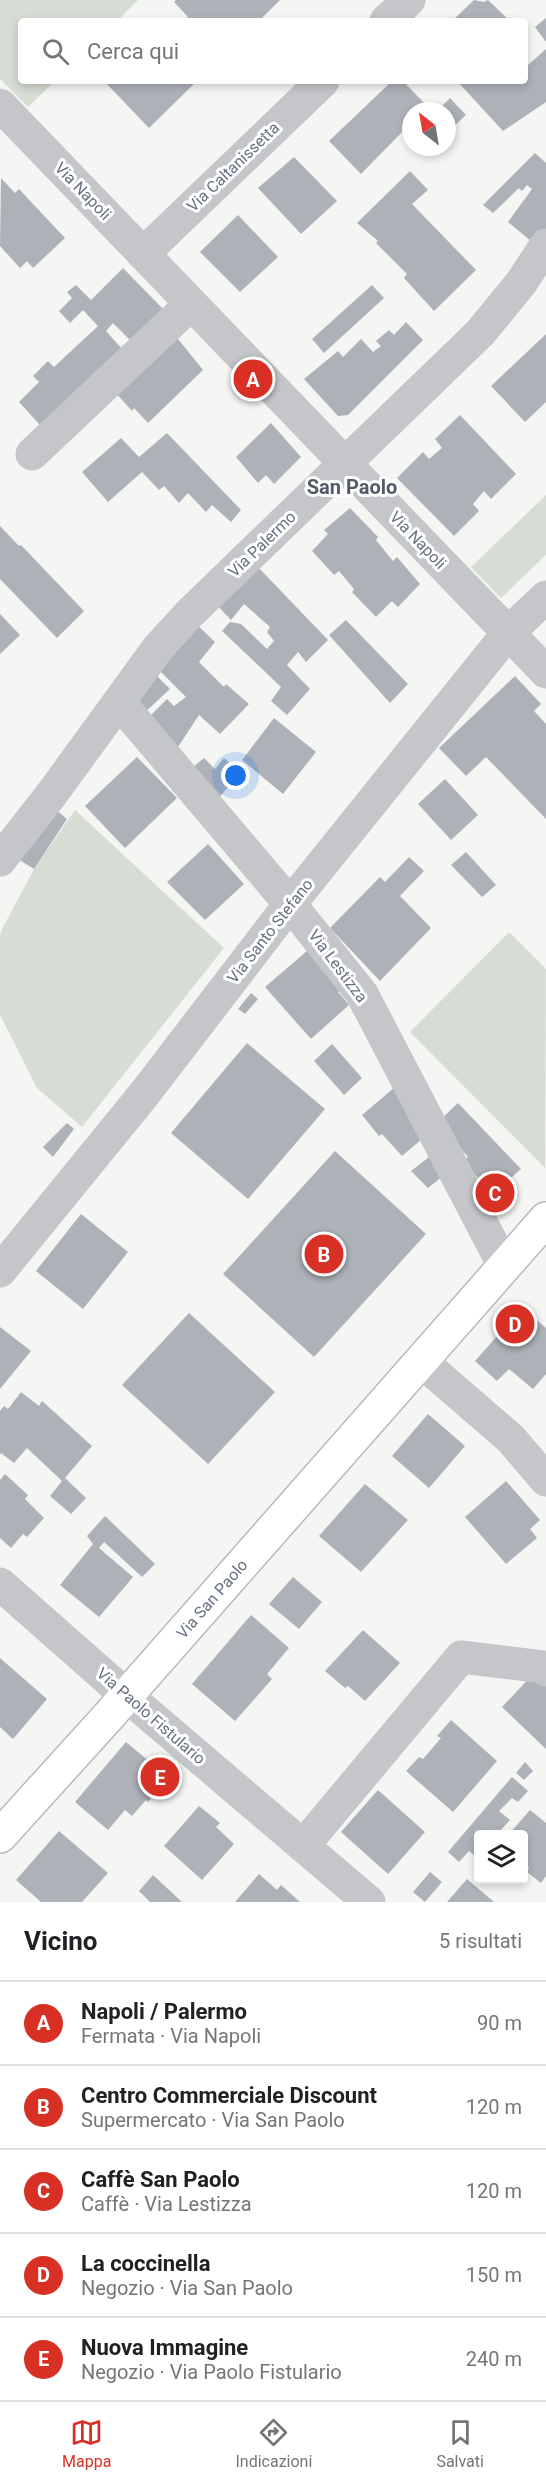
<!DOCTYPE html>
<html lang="it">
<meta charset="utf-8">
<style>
:root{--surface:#fff;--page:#f2f2f2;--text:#202124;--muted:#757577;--line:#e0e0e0;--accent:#d93025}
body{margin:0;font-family:Roboto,sans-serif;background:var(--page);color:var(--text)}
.controls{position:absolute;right:18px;bottom:18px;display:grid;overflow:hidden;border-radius:6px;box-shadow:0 3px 9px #0003}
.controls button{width:54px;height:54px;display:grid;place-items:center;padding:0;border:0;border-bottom:2px solid var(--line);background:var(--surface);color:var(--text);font:30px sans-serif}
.compass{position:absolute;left:402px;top:102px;width:54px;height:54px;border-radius:50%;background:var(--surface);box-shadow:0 3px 9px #0003;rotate:329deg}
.you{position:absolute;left:236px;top:776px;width:21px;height:21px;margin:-15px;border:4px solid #fff;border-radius:50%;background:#1a73e8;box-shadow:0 0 0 9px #1a73e833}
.badge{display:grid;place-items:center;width:39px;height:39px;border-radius:50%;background:var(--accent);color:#fff;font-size:20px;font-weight:700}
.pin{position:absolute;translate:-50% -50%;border:3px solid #fff;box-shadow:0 2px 6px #0006}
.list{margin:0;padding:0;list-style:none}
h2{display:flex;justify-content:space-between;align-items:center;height:78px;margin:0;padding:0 24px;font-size:26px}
h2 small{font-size:20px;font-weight:400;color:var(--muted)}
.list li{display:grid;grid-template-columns:39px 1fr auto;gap:18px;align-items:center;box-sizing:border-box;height:84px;padding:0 24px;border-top:2px solid var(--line)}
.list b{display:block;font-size:22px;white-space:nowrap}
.list p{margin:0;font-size:20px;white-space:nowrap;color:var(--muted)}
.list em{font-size:20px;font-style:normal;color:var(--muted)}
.icon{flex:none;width:33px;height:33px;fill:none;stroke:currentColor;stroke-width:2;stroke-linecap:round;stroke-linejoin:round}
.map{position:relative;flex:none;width:546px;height:1902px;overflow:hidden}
.search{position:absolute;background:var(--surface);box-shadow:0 3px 9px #0003;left:18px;right:18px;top:18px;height:66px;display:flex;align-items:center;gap:15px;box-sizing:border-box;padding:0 21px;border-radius:6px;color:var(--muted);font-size:22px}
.sheet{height:498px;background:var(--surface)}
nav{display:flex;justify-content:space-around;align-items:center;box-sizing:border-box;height:84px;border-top:2px solid var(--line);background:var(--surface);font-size:16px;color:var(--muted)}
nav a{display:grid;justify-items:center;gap:3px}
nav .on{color:var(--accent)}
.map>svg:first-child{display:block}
.green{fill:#d6ddd4}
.building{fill:#adb2b9}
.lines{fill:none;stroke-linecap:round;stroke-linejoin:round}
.major-casing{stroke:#b7b9be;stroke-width:36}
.minor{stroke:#c4c6ca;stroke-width:33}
.major{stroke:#fff;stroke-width:33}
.labels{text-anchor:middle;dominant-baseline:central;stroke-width:6;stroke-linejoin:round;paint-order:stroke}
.street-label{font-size:16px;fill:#667083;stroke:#fff}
.quarter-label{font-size:20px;font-weight:bold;fill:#535b68;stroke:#fff}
</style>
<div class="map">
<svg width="546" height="1902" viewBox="0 0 546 1902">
<rect width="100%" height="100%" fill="#f5f6f3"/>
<path class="green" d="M 0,0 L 138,0 L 117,21 L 21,21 L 21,81 L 55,81 L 28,107 L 0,79 Z
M 546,495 L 546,555 L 501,598 L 471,567 Z
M 75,810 L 224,948 L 82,1127 L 37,1088 L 0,1015 L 0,936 L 2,929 L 34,869 Z
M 509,932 L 546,969 L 545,1168 L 410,1032 Z"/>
<path class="building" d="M 176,0 L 280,0 L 259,21 L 183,21 L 188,17 L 174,2 Z
M 474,0 L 484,2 L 488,0 L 510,21 L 452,21 Z
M 546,18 L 546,42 L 535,27 Z
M 546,49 L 546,102 L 503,131 L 457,81 L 525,81 L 525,61 L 528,65 Z
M 104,81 L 197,81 L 149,128 Z
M 392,81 L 403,81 L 428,107 L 423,111 L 411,111 L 411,123 L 361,174 L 329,141 Z
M 450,98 L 466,115 L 447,133 L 447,111 L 437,111 Z
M 535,153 L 546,163 L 546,234 L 537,246 L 508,222 L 532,189 L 527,185 L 522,191 L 519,188 L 493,213 L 483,205 Z
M 294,157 L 337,201 L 301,234 L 258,188 Z
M 410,171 L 428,190 L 412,204 L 476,270 L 434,311 L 404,278 L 407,274 L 376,243 L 378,241 L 357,223 Z
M 1,178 L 15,193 L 19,189 L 65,238 L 33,268 L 27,261 L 20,268 L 0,246 Z
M 238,215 L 278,257 L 240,292 L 200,252 Z
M 123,268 L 163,309 L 130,340 L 113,323 L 106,331 L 122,349 L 41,426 L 19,402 L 39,382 L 33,376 L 48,361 L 54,367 L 98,326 L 83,310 L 70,323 L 59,311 L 72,298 L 67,292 L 76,285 L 91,300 Z
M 372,285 L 384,298 L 324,353 L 312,339 Z
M 406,322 L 423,340 L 348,415 L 338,416 L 304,379 L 338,351 L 343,357 L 361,339 L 373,352 L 381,346 L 376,341 L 389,330 L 394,335 Z
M 546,334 L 546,402 L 525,422 L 491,386 Z
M 175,335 L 203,370 L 148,423 L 134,408 L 132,411 L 115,392 Z
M 460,415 L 516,474 L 491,499 L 484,491 L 473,504 L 479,511 L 454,536 L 397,478 L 423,452 L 429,459 L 442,448 L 435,439 Z
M 271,423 L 301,457 L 274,484 L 266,475 L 258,483 L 236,457 Z
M 167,433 L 241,510 L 231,522 L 212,505 L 206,512 L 188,493 L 179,503 L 164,486 L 159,490 L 142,472 L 108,502 L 82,472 L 121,438 L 139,457 Z
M 350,508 L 378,537 L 376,540 L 393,561 L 397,557 L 420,584 L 398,607 L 392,601 L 376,617 L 352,592 L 354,589 L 339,571 L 334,575 L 312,551 L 328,534 L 324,530 Z
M 0,526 L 19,546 L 21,545 L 84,611 L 57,638 L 0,579 Z
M 256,565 L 328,640 L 306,662 L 298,652 L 287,665 L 310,689 L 287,715 L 271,701 L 281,687 L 222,631 L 230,622 L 241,624 L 267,649 L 274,641 L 267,632 L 270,627 L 244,604 L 231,620 L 216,604 Z
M 0,614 L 20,635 L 0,654 Z
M 192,620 L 215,642 L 199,662 L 224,687 L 226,684 L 249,704 L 220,734 L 199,715 L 178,747 L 147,719 L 167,699 L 174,706 L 186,697 L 154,665 Z
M 346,620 L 408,684 L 390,703 L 329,635 Z
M 153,672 L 170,689 L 142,715 L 131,699 Z
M 515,676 L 541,704 L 534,711 L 546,724 L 546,819 L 486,757 L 466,776 L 439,748 Z
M 274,718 L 316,752 L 283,794 L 242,760 Z
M 137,757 L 177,798 L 125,848 L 85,806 Z
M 204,758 L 215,769 L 224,758 L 241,773 L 214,803 L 188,771 Z
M 445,779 L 478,815 L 451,840 L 418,804 Z
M 55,809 L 67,819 L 34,869 L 18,859 Z
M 208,844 L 244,884 L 205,920 L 167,882 Z
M 466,852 L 496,885 L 482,897 L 451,865 Z
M 409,857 L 424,871 L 400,896 L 431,928 L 380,981 L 330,928 L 380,877 L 385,882 Z
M 307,951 L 341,989 L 338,992 L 349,1005 L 311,1039 L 265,987 Z
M 251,993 L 258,999 L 245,1014 L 238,1009 Z
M 247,1043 L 325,1109 L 248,1199 L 171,1133 Z
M 332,1044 L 362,1078 L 344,1095 L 314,1061 Z
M 395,1087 L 423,1138 L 402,1156 L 382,1134 L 379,1136 L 362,1115 Z
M 458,1103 L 521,1169 L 493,1194 L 463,1162 L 468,1157 L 438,1122 Z
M 67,1123 L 74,1129 L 53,1157 L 43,1147 Z
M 335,1151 L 426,1234 L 314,1357 L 223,1274 Z
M 433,1154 L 443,1176 L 428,1188 L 411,1171 Z
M 81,1214 L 128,1252 L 83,1309 L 36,1271 Z
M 189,1313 L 275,1392 L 208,1464 L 122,1385 Z
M 532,1316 L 546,1328 L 546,1374 L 533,1389 L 509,1369 L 497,1381 L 475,1361 L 513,1318 L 522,1326 Z
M 0,1327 L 31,1351 L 0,1389 Z
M 21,1392 L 39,1406 L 42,1401 L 92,1446 L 65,1478 L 86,1498 L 71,1514 L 50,1496 L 62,1481 L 27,1448 L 14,1463 L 1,1453 L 0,1455 L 0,1411 L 4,1406 L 8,1409 Z
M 428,1414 L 465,1446 L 429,1488 L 392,1456 Z
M 5,1474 L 28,1495 L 25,1499 L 44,1518 L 27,1537 L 23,1534 L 11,1548 L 0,1538 L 0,1480 Z
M 506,1481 L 540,1520 L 530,1529 L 537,1538 L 506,1564 L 465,1517 Z
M 365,1484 L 408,1520 L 361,1572 L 319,1536 Z
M 105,1516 L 155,1564 L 142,1577 L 104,1542 L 99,1548 L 133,1577 L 99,1617 L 60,1585 L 93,1544 L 87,1536 Z
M 293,1577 L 322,1602 L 299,1629 L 269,1604 Z
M 251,1615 L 289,1648 L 267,1674 L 272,1679 L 235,1721 L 192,1684 Z
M 363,1630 L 400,1663 L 365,1701 L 348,1686 L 345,1688 L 325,1671 Z
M 0,1658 L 47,1699 L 13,1739 L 0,1727 Z
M 536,1671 L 546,1680 L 546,1749 L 502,1707 Z
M 451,1720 L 497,1761 L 453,1812 L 406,1771 L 419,1757 L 423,1759 L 441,1738 L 437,1736 Z
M 126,1742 L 168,1777 L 148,1802 L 146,1800 L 132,1816 L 125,1810 L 108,1830 L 75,1802 Z
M 525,1762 L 533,1771 L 524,1780 L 516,1773 Z
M 512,1777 L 528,1791 L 518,1802 L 512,1798 L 499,1811 L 510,1820 L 497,1834 L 478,1834 L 478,1855 L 476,1857 L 469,1851 L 459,1862 L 448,1852 Z
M 378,1790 L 425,1832 L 388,1874 L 341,1832 Z
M 199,1806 L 220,1823 L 216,1827 L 234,1844 L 202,1880 L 164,1846 Z
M 530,1810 L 546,1823 L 546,1876 L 541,1883 L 527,1872 L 529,1868 L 524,1864 L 524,1834 L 509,1834 Z
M 59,1831 L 108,1873 L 82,1902 L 41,1902 L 16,1880 Z
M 430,1872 L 442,1882 L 425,1902 L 413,1892 Z
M 259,1874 L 277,1890 L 281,1885 L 300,1902 L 235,1902 Z
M 153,1875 L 182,1902 L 150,1902 L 139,1891 Z
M 467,1879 L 494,1902 L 447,1902 Z"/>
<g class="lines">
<g class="major-casing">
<path id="major" d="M 0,1836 L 106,1719 L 546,1219"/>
</g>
<path class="minor" d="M 386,21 L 409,0
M 0,105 L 546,672
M 143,254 L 323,81
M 32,454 L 191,304
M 119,702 L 290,904 L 362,994 L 504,1266
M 0,860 L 51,795 L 158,648 L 189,614 L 480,333 L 521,283 L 546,245
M 0,1271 L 145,1093 L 290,904 L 508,633 L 546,597
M 421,1361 L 511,1439 L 546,1480
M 0,1584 L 127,1696 L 369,1902
M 303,1846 L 461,1657 L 543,1667 L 546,1670"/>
<use href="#major" class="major"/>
</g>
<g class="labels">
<g class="street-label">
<text transform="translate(233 167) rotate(-44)">Via Caltanissetta</text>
<text transform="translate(83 191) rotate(46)">Via Napoli</text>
<text transform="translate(418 540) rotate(46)">Via Napoli</text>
<text transform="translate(262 544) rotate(-44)">Via Palermo</text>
<text transform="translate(270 931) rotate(-52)">Via Santo Stefano</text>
<text transform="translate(338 966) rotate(53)">Via Lestizza</text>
<text transform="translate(212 1599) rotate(-49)">Via San Paolo</text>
<text transform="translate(151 1716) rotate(41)">Via Paolo Fistulario</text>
</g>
<g class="quarter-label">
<text x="352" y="487">San Paolo</text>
</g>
</g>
</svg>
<div class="controls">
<button><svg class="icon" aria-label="layers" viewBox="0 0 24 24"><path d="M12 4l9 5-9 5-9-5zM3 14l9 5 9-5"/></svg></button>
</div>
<svg class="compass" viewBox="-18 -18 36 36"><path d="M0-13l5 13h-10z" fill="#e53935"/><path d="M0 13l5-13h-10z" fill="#757577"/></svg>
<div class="you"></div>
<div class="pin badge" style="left:253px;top:379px">A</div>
<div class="pin badge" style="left:324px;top:1254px">B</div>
<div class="pin badge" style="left:495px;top:1193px">C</div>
<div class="pin badge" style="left:515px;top:1324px">D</div>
<div class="pin badge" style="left:160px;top:1777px">E</div>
<div class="search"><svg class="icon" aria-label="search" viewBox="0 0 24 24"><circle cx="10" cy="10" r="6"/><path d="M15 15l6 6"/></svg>Cerca qui</div>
</div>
<section class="sheet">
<h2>Vicino<small>5 risultati</small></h2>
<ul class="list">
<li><span class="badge">A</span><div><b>Napoli / Palermo</b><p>Fermata · Via Napoli</p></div><em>90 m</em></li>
<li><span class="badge">B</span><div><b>Centro Commerciale Discount</b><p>Supermercato · Via San Paolo</p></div><em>120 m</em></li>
<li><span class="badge">C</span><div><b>Caffè San Paolo</b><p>Caffè · Via Lestizza</p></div><em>120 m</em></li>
<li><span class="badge">D</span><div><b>La coccinella</b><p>Negozio · Via San Paolo</p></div><em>150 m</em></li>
<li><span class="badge">E</span><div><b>Nuova Immagine</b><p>Negozio · Via Paolo Fistulario</p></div><em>240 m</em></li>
</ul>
</section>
<nav>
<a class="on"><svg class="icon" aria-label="map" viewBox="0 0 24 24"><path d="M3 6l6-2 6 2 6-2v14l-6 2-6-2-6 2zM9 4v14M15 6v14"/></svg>Mappa</a>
<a><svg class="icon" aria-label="directions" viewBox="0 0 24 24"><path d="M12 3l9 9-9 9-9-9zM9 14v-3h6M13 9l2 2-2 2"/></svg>Indicazioni</a>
<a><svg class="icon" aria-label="saved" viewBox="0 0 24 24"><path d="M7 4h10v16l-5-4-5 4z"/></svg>Salvati</a>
</nav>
